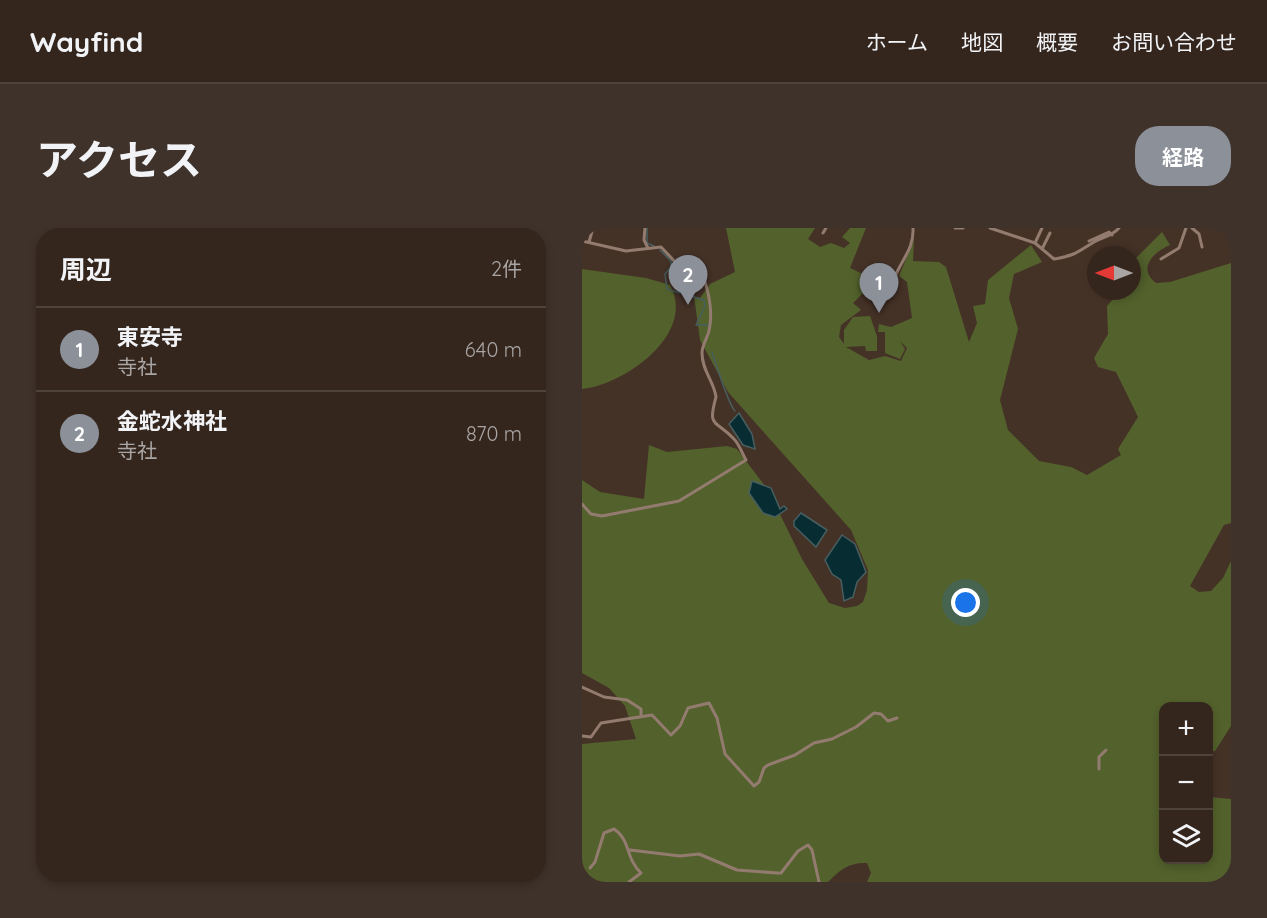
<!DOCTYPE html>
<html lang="ja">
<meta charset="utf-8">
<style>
:root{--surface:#34261d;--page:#3f322a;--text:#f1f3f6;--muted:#a9a5a4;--line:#4e433b;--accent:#8c9099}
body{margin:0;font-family:Quicksand,"Noto Sans JP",sans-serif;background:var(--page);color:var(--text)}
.controls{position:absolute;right:18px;bottom:18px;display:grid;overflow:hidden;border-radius:12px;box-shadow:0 3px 9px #0003}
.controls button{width:54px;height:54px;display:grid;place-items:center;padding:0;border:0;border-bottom:2px solid var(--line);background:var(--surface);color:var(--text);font:30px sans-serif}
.compass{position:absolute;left:505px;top:18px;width:54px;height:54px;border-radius:50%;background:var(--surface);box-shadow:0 3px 9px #0003;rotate:270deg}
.you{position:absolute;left:384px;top:375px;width:21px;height:21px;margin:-15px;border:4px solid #fff;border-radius:50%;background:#1a73e8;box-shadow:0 0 0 9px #1a73e833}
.badge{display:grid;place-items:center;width:39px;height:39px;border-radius:50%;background:var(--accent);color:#fff;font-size:20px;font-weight:700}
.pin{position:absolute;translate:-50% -50px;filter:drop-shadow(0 2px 3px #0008)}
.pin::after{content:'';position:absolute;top:32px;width:21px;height:18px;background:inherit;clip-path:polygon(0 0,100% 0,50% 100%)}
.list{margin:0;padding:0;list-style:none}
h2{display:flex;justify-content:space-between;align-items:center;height:78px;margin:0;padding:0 24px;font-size:26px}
h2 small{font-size:20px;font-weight:400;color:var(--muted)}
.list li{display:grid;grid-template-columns:39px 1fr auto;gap:18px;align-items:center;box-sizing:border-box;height:84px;padding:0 24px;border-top:2px solid var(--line)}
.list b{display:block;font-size:22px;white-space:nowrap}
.list p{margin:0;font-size:20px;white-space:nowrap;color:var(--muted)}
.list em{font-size:20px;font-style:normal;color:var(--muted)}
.icon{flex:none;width:33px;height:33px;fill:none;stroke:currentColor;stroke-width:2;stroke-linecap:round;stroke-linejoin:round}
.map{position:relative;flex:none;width:649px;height:654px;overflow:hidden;border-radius:24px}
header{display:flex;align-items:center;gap:36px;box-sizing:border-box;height:84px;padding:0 30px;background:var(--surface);border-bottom:2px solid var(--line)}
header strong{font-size:28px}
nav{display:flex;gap:33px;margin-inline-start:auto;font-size:21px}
.intro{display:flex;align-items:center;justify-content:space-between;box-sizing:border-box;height:144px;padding:0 36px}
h1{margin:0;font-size:42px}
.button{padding:15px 27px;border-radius:24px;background:var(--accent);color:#fff;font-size:21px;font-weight:700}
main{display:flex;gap:36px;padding:0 36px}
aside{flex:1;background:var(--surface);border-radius:24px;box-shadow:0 3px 9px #0003}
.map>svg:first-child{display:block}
.green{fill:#53612c}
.water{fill:#072c31;stroke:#485f60;stroke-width:1.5}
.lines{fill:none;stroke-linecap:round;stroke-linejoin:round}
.stream{stroke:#485f60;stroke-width:1.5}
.minor{stroke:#937c6f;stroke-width:3}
</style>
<header>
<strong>Wayfind</strong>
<nav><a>ホーム</a><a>地図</a><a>概要</a><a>お問い合わせ</a></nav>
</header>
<div class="intro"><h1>アクセス</h1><a class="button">経路</a></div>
<main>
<aside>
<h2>周辺<small>2件</small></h2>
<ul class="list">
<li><span class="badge">1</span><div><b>東安寺</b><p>寺社</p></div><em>640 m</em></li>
<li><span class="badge">2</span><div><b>金蛇水神社</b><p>寺社</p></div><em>870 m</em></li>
</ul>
</aside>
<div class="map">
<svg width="649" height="654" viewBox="0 0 649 654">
<rect width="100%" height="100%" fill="#453227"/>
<path class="green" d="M 144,0 L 233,0 L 226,11 L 238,19 L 249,15 L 262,20 L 268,15 L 260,9 L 268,0 L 284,0 L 268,40 L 283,47 L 303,47 L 304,53 L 283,63 L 271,75 L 279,82 L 259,97 L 257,109 L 262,116 L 262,102 L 271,89 L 288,88 L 295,108 L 295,123 L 284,123 L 283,118 L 264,119 L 287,132 L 303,128 L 319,133 L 325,120 L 318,113 L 323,121 L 318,131 L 303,125 L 303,104 L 296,104 L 297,96 L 309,99 L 330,90 L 325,54 L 317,48 L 332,12 L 331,33 L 357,34 L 364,39 L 387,114 L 395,95 L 391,78 L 403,76 L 406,52 L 449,17 L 460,34 L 432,46 L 427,70 L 436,101 L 418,172 L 426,202 L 457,233 L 489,239 L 505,247 L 539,227 L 536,221 L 556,189 L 534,144 L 516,139 L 512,130 L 526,106 L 525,78 L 538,63 L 550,63 L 550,34 L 580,4 L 588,17 C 571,24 555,41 574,55 L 588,54 L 649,35 L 649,295 L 642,297 L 608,358 L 617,364 L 629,363 L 641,350 L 649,333 L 649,498 L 633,523 L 627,524 L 626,478 L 582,478 L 582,632 L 626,632 L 627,569 L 649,571 L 649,654 L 285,654 L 289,645 L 285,635 C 267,634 258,642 246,654 L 0,654 L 0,516 L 54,511 L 43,478 L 27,460 L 0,445 L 0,252 L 18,264 L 62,271 L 67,217 L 85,224 L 145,218 L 155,221 L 186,262 L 220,331 L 247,375 L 263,380 L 275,378 L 281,374 L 285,362 L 286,342 L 269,302 L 146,164 L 118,112 L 112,68 L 118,70 L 128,56 L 153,44 Z
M 0,41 L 64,50 L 88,57 C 115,106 42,157 0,161 Z"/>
<path class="water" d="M 157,185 L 170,206 L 173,221 L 161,217 L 147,196 Z
M 170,253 L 189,260 L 198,281 L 202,278 L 205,281 L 193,289 L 181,285 L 167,265 Z
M 219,285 L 245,302 L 234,319 L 212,298 L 212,293 Z
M 260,307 L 273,316 L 284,344 L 275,354 L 271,369 L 262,373 L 259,352 L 250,346 L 243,332 Z"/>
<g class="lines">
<path class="stream" d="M 65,0 L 65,15 L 72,18
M 78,22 L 89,33 L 89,39 L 83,46 L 85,61 L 122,72 L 123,78 L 114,97 L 126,97
M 130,124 C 134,136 147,178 153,183"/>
<path class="minor" d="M 63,0 L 62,12 L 66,20
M 373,0 L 381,0
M 408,0 L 453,15 L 472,31 C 494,27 494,25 512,14 C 522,8 529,9 537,0
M 610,0 L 617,6 L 620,19
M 241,5 L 244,0
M 0,13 L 44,23 L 79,19 L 96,37 L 116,35 C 125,56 132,81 127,103 C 125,111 120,117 120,125 C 120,143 132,153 134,169 C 125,201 134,191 152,211 C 157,216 160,225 164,232 L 97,273 L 20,288 L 9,286 L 0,276
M 507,13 L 527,4 L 530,7
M 7,14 L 11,0
M 453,15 L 460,0
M 460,21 L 468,5
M 579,31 L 597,20 L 604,0
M 299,76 C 307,66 308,57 314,46 C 322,29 332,19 331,0
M 0,459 L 22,469 L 45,472 L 59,481 L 59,487
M 0,508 L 9,509 L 19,495 L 70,487 L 89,507 L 98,498 L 106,480 L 127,475 L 135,490 L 143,526 L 172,558 L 177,554 L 182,540 L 186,537 L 213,527 L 232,515 L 250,511 L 274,499 L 292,485 L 299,486 L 306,493 L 315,490
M 517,541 L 517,529 L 524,522
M 48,622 L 98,628 L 117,626 L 155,642 L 195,645 L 199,645 L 216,623 L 226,617 L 230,622 L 237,654
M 8,640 L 13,634 L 22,605 L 32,601 C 49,612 43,630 59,645 L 47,654"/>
</g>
</svg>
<div class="controls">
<button>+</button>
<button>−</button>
<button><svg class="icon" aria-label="layers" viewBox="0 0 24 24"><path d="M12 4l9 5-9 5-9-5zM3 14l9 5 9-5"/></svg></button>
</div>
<svg class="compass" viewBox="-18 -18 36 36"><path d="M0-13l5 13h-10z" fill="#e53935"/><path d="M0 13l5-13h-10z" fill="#a9a5a4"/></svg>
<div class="you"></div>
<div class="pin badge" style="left:297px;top:85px">1</div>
<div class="pin badge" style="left:106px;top:77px">2</div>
</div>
</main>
